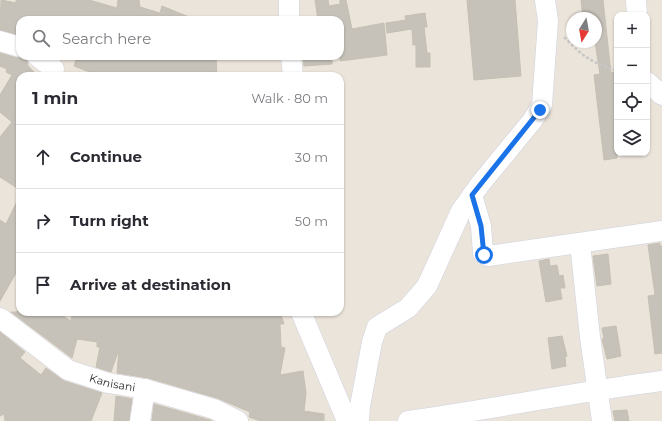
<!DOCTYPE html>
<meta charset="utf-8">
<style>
:root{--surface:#fff;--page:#f2f2f3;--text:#2b2b33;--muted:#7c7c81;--line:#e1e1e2}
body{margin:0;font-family:Montserrat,sans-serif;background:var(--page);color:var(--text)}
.controls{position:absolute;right:12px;top:12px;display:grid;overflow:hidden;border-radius:8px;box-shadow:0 1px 3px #0004}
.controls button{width:36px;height:36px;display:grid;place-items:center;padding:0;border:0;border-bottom:1px solid var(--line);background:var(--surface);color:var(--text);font:20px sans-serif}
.compass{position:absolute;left:566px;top:12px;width:36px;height:36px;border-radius:50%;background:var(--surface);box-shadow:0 1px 3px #0004;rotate:191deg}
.stop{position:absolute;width:12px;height:12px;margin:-9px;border:3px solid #1a73e8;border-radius:50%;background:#fff}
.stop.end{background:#1a73e8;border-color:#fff;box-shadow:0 1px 4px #0008}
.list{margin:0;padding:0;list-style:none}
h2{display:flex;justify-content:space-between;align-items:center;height:52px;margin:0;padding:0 16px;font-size:17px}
h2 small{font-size:13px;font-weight:400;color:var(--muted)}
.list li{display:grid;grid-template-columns:26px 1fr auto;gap:12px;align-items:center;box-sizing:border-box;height:64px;padding:0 16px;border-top:1px solid var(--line)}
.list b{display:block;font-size:15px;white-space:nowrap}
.list em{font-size:13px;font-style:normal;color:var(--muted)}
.icon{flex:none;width:22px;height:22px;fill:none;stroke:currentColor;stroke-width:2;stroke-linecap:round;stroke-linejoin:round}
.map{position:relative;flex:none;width:662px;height:421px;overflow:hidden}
.search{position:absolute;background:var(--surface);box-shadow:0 1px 3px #0004;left:16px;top:16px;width:328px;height:44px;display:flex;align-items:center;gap:10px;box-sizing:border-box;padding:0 14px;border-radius:12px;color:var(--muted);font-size:15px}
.panel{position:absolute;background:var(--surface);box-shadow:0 1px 3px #0004;left:16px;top:72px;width:328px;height:244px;border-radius:12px}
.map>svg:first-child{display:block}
.building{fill:#c6c1b9;stroke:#c6c0b3}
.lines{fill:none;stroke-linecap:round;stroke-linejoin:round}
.minor-casing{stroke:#cfd1e1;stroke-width:21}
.path{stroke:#c7c7c7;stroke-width:2.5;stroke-dasharray:3 2;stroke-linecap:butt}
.minor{stroke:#fff;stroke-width:20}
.route{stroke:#1a73e8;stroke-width:5}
.labels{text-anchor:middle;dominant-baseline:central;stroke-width:3;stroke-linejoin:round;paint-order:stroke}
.street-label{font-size:11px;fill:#282828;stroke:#fff}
</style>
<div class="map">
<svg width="662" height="421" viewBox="0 0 662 421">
<rect width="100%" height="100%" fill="#ebe4da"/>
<path class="building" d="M 1,0 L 16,3 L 16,0 L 89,0 L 117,8 L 118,0 L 139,0 L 140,7 L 160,13 L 162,6 L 194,19 L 20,20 L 19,35 L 0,30 Z
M 315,0 L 328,0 L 329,6 L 340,4 L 340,0 L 346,0 L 352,29 L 384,23 L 387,55 L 340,61 L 340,20 L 318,20 Z
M 467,0 L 515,0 L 521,76 L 474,80 Z
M 581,0 L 603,0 L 611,73 L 615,72 L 617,92 L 617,158 L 604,160 L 594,75 L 600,74 L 595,42 L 596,18 L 583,18 Z
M 425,13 L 427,27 L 424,27 L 427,53 L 430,53 L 430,67 L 416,67 L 416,45 L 413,45 L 412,29 L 387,33 L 386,23 L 406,20 L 405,16 Z
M 0,53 L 17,58 L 26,57 L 28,66 L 38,76 L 20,76 L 20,190 L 0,177 L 0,137 L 12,122 L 0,112 L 0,95 L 12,75 L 6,72 L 7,69 L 0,66 Z
M 77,56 L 216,56 L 217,76 L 94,76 L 95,74 L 74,66 Z
M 303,56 L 332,56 L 332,64 L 304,66 Z
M 20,195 L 20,266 L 0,301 L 0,220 L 6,224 Z
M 660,243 L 660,246 L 662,246 L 662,353 L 655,354 L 648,296 L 655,295 L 648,245 Z
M 608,254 L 611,284 L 597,286 L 593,256 Z
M 549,259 L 550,266 L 557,265 L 559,276 L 563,275 L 565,288 L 560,288 L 562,299 L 546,302 L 539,261 Z
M 20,308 L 20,312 L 57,312 L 71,321 L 72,312 L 280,312 L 284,324 L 280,324 L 281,347 L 285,348 L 280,375 L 303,371 L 306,393 L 304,411 L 324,414 L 324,421 L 260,421 L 249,417 L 250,412 L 217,398 L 148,378 L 117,373 L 119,349 L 111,372 L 96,367 L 100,347 L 97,347 L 97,342 L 77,339 L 72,358 L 11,312 L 17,312 Z
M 616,326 L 621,356 L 607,359 L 602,339 L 604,338 L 602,328 Z
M 0,332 L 25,352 L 20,358 L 41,375 L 46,368 L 64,381 L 102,393 L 91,421 L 5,421 L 4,414 L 0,416 Z
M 562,336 L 567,356 L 565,357 L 566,366 L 552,369 L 548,338 Z
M 116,396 L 132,399 L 129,421 L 114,421 Z
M 154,404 L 210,420 L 212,421 L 152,421 Z
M 627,410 L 629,421 L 615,421 L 613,411 Z"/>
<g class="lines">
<g class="minor-casing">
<g id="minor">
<path d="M 289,0 L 289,20"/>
<path d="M 636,0 L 637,15"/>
<path d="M 0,41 L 20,47"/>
<path d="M 37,56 L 54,69"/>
<path d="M 291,56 L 293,76"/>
<path d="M 647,82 L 662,95"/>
<path d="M 472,195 L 481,226 L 483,253 L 488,256 L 662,231"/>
<path d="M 580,243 L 590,337 L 602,421"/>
<path d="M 301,312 L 347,421"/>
<path id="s1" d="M 0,318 L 68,370 L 108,383 L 145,389 L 214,409 L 238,421"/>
<path d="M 140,421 L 145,389"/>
<path d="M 359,421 L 360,406 L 372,342 L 377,327 L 408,308 L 427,286 L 461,211 L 481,183 L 532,121 L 542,105 L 548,21 L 545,0"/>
<path d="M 408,421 C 493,409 577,392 662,381"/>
</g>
</g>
<path class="path" d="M 564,37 C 583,57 591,62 617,71"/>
<use href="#minor" class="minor"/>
</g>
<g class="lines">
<path class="route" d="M 484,255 L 481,226 L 472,195 L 540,110"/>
</g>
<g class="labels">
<g class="street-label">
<text stroke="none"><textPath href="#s1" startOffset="132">Kanisani</textPath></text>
</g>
</g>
</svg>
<div class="controls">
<button>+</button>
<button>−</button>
<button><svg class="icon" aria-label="locate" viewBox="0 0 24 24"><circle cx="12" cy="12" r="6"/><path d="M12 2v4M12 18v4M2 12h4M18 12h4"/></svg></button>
<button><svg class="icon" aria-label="layers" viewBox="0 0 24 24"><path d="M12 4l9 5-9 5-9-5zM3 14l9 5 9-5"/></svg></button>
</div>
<svg class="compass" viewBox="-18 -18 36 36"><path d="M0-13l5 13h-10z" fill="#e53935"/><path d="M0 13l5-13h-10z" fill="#7c7c81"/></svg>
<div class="stop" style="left:484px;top:255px"></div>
<div class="stop end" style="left:540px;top:110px"></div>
<div class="search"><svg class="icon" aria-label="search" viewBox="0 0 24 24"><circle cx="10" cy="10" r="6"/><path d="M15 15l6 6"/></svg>Search here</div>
<section class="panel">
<h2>1 min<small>Walk · 80 m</small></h2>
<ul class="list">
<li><svg class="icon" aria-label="ahead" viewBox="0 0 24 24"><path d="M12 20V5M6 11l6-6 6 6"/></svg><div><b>Continue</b></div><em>30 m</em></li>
<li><svg class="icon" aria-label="right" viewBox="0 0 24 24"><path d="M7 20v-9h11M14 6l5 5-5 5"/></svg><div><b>Turn right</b></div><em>50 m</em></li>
<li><svg class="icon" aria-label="arrive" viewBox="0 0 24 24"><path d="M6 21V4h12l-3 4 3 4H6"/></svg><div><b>Arrive at destination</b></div></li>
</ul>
</section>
</div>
